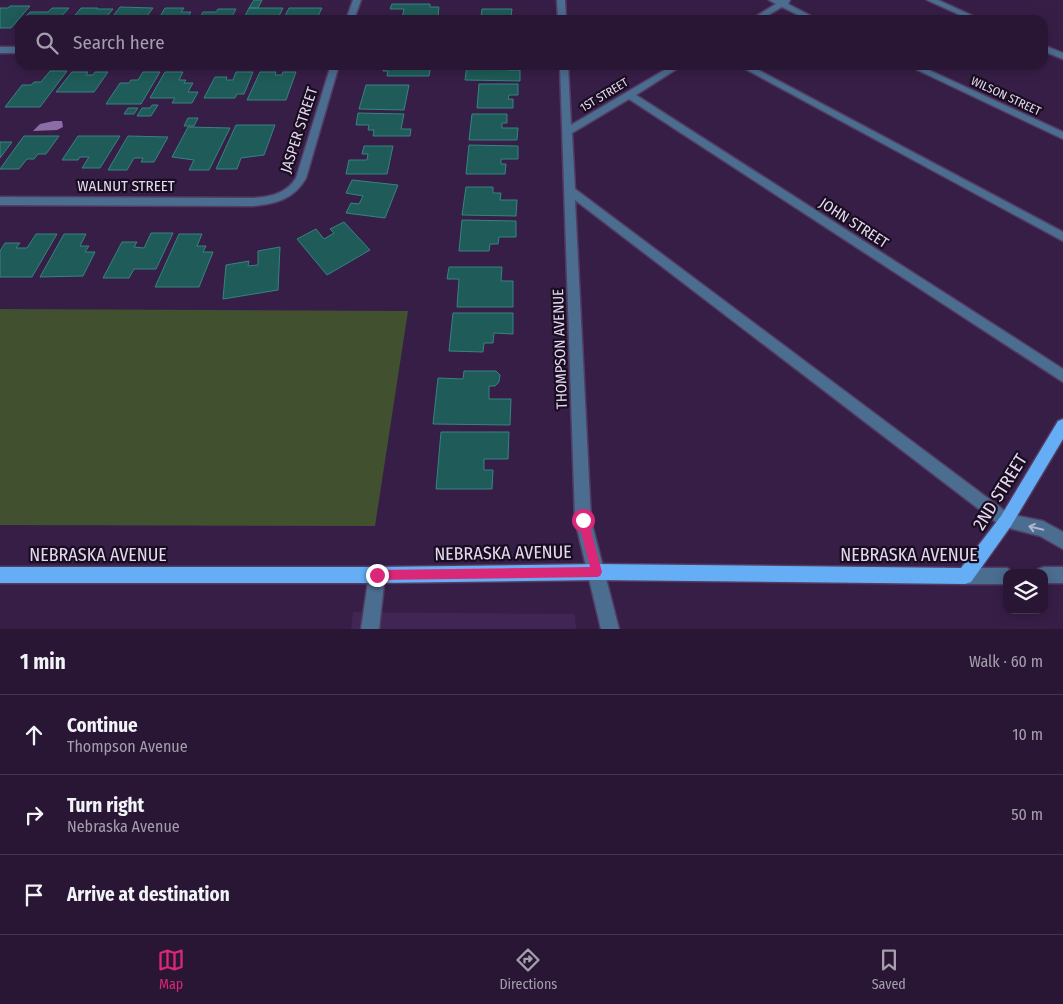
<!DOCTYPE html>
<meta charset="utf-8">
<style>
:root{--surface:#291635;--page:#311f3d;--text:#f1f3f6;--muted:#a59fad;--line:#453550;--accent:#db2777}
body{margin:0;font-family:"Fira Sans Condensed",sans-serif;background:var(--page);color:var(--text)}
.controls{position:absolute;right:15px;bottom:15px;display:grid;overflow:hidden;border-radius:10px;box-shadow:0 2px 12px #0003}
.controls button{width:45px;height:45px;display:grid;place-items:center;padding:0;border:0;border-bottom:1px solid var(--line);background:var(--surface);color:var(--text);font:25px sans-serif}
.stop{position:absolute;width:15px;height:15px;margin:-11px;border:4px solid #db2777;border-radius:50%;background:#fff}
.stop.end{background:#db2777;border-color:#fff;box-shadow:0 1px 5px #0008}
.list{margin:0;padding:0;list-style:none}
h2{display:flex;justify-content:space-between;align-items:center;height:65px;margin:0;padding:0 20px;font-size:21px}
h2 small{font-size:16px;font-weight:400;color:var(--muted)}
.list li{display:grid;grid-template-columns:32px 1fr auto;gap:15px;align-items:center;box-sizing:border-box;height:80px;padding:0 20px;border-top:1px solid var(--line)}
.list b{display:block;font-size:19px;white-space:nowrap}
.list p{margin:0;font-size:16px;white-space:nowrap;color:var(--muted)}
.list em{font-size:16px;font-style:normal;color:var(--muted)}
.icon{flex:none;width:28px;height:28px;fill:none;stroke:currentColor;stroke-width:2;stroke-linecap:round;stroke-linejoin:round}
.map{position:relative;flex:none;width:1063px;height:629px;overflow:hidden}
.search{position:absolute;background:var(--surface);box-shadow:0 2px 12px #0003;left:15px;right:15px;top:15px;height:55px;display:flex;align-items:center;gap:12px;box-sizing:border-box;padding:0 18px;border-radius:15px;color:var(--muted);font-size:19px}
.sheet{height:305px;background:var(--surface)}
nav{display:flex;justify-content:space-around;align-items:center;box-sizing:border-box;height:70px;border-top:1px solid var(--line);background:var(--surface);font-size:14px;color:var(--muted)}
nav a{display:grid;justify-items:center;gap:2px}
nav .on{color:var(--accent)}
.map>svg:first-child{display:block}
.built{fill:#412554}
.green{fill:#415130}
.water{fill:#8d6da5}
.building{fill:#1f5b58;stroke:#368480}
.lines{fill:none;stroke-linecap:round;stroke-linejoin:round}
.minor-casing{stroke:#533c62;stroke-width:3}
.major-casing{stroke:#533c62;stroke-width:3}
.minor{fill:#4b6d90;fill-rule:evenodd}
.major{fill:#65adf5;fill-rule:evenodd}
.oneway{stroke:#b0b3d0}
.route{fill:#db2777}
.labels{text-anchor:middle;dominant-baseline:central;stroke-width:4.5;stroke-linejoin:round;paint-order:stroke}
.far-street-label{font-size:12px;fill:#e6d8f2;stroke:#190e20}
.street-label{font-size:15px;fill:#e6d8f2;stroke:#190e20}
.near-street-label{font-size:18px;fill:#e6d8f2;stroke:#190e20}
</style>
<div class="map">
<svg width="1063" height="629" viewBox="0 0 1063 629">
<rect width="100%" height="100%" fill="#371e47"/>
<path class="built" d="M 353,612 L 575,614 L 576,629 L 351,629 Z"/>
<path class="green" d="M 0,309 L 408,311 L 375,526 L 0,525 Z"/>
<path class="water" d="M 54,121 L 62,121 L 63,127 L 57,130 L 33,131 L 40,124 Z"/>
<path class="building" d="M 254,0 L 262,0 L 258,8 L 249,8 Z
M 392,4 L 430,4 L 430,7 L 439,7 L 438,16 L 429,16 L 428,20 L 387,20 L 388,18 L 402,18 L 404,9 L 390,9 Z
M 10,6 L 30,6 L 11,28 L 0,28 L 0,8 L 8,8 Z
M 120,7 L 153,8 L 144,20 L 110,20 Z
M 52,8 L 69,8 L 58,20 L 22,20 L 30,12 L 48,12 Z
M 81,8 L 98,8 L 97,9 L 113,9 L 104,20 L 71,20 Z
M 165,8 L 184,8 L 181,12 L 191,12 L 187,19 L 192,19 L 158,20 Z
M 249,8 L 283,8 L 277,20 L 243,20 Z
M 289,8 L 322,8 L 316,20 L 283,20 Z
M 218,9 L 236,9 L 230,20 L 195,20 L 199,19 L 203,12 L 216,12 Z
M 482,9 L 512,9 L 511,17 L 519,20 L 489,20 L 489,17 L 481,17 Z
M 371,65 L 431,65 L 429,76 L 387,76 L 388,71 L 383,71 L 383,67 L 371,67 Z
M 467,65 L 507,65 L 507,70 L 520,70 L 520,81 L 465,80 Z
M 50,71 L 67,71 L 40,107 L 5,107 L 22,85 L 31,85 L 34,82 L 41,82 Z
M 72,72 L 88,72 L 86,75 L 93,75 L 95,72 L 108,72 L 94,92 L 56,92 Z
M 143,72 L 160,72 L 141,104 L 106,104 L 120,83 L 129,83 L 131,80 L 138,80 Z
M 165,72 L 183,72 L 179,80 L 186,80 L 184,83 L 193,83 L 188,92 L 198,92 L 192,103 L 172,103 L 175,98 L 150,98 Z
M 236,72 L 253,72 L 244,94 L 237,94 L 235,98 L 204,98 L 215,77 L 227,77 L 226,80 L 233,80 Z
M 260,72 L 276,72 L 275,75 L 282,75 L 283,72 L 296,72 L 286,100 L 247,100 Z
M 479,84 L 518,84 L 518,95 L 509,95 L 508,99 L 513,99 L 513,108 L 477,108 Z
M 366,85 L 409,85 L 404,110 L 359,109 Z
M 152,105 L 158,105 L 151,116 L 137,116 L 142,108 L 150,108 Z
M 128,108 L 138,108 L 134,114 L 124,114 Z
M 358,113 L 404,114 L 401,129 L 411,129 L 410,136 L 373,136 L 374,130 L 368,130 L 369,125 L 356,125 Z
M 472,114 L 507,114 L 507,123 L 502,123 L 502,128 L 518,128 L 517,140 L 469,140 Z
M 188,118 L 198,118 L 194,126 L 184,126 Z
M 236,125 L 275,125 L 264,155 L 241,158 L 237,169 L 216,169 Z
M 188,127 L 230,128 L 209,170 L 189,170 L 194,160 L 172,157 Z
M 24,136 L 59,136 L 46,154 L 38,154 L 34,159 L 27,159 L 19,169 L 0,169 Z
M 78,136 L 120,136 L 100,168 L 82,168 L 89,157 L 80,157 L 78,160 L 62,160 Z
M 128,136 L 168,137 L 154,162 L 141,162 L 143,158 L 134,158 L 127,170 L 108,170 Z
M 0,142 L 12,142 L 0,158 Z
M 469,145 L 518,146 L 518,159 L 501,159 L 501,164 L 506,164 L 505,174 L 466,174 Z
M 364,146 L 393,146 L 387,174 L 346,174 L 349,160 L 367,160 L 368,154 L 362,154 Z
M 352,180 L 398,185 L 385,218 L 346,213 L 351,203 L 359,204 L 363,196 L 346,193 Z
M 466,187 L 493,187 L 493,193 L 501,193 L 500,200 L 517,200 L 516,216 L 462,215 Z
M 462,220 L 516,221 L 516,237 L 499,237 L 498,244 L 490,244 L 489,251 L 459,251 Z
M 344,222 L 370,250 L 327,275 L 297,239 L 316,229 L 324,239 L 334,233 L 330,229 Z
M 151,233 L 173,233 L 156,269 L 134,269 L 129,278 L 103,278 L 122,242 L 137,242 L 134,247 L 144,248 Z
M 36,234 L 57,234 L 32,277 L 0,277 L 0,251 L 5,243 L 20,243 L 16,248 L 27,248 Z
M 64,234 L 86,234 L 80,246 L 89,246 L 85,252 L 95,252 L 83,276 L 40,277 Z
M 179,234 L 202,234 L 197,246 L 206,246 L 203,252 L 213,252 L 199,287 L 155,287 Z
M 280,247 L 278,290 L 223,299 L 226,265 L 249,261 L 248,266 L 258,265 L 258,251 Z
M 449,267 L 502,267 L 501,281 L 513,281 L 513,307 L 457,307 L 459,279 L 447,279 Z
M 453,313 L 513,313 L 513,334 L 494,333 L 493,343 L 484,343 L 483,352 L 449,351 Z
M 464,371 L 496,371 L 500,375 L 499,382 L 495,386 L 489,386 L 489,399 L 511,399 L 510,425 L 433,424 L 438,378 L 463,379 Z
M 441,432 L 509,432 L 508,459 L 484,459 L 484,470 L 493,470 L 492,489 L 436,489 Z"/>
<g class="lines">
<g class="minor-casing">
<path id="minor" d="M 353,0 L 361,0 L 354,20 L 346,20 Z
M 557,0 L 565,0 L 566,20 L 558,20 Z
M 769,0 L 790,0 L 788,4 L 819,20 L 808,20 L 782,7 L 760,20 L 750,20 L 776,4 Z
M 927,0 L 938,0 L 982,20 L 971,20 Z
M 1043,45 L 1063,53 L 1063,59 L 1043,51 Z
M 0,47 L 20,47 L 20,53 L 0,53 Z
M 331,65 L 339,65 L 306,178 C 294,199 276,204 252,206 L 0,205 L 0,197 L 252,198 C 270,197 286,194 296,178 Z
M 560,65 L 568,65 L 571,125 L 673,65 L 683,65 L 636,95 L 1063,369 L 1063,382 L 629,99 L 572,133 L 575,189 L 1009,514 L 1043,521 L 1063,532 L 1063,549 L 1040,536 L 1001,526 L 575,200 L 591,520 L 619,629 L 601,629 L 575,520 Z
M 738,65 L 749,65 L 1063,232 L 1063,241 Z
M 907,65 L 918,65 L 1063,132 L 1063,139 Z
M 377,567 L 383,569 L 385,575 L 379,629 L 361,629 L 369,575 L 371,569 Z
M 1044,567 L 1063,567 L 1063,583 L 1044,583 L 1044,573 L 1037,573 L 1038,569 Z
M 965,568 L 1007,568 L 1014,573 L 1007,573 L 1007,584 L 965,584 L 959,582 L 957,576 L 959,570 Z"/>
</g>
<g class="major-casing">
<path id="major" d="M 1063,419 L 1063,439 L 1011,526 L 971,582 L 965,584 L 597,580 L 377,583 L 0,583 L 0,567 L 377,567 L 597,564 L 961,568 L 1001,516 L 1058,421 Z"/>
</g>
<use href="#minor" class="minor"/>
<use href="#major" class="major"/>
</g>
<defs><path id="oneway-shaft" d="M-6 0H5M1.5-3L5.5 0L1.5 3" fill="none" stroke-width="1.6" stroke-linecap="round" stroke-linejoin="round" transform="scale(1.25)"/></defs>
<use class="oneway" href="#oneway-shaft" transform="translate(1036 528) rotate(-167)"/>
<path class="route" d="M 583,515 L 588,520 L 602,572 L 600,576 L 597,577 L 377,580 L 373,579 L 372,575 L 373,571 L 377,570 L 590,567 L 578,520 Z"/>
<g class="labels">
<g class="far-street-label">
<text transform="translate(604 95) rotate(-31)">1ST STREET</text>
<text transform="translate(1006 96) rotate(25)">WILSON STREET</text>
</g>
<g class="street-label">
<text transform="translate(299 130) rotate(-72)">JASPER STREET</text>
<text x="126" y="186">WALNUT STREET</text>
<text transform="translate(854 223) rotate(33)">JOHN STREET</text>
<text transform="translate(560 349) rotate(-92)">THOMPSON AVENUE</text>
</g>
<g class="near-street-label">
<text transform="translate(1000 492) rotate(-58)">2ND STREET</text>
<text transform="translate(503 553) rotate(-1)">NEBRASKA AVENUE</text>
<text x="98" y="555">NEBRASKA AVENUE</text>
<text x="909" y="555">NEBRASKA AVENUE</text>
</g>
</g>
</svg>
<div class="controls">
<button><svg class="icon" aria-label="layers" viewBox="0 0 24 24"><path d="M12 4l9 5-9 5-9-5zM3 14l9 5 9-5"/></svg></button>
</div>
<div class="stop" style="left:583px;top:520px"></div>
<div class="stop end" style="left:377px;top:575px"></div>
<div class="search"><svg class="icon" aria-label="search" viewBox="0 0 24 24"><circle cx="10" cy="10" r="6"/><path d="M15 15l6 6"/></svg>Search here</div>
</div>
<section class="sheet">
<h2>1 min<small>Walk · 60 m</small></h2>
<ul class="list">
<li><svg class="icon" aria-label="ahead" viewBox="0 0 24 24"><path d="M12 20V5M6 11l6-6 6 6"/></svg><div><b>Continue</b><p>Thompson Avenue</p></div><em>10 m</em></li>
<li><svg class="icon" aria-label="right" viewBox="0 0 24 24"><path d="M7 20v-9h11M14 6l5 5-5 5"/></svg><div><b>Turn right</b><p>Nebraska Avenue</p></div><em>50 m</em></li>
<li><svg class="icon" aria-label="arrive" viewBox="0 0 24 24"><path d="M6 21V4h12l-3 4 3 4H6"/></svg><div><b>Arrive at destination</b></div></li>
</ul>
</section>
<nav>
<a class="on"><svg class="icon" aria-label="map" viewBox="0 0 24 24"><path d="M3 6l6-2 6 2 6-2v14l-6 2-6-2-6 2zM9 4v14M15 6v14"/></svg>Map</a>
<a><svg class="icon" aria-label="directions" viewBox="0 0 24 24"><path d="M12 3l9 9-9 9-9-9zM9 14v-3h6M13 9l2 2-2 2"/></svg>Directions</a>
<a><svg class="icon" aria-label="saved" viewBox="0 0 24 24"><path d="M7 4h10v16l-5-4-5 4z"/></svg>Saved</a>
</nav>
